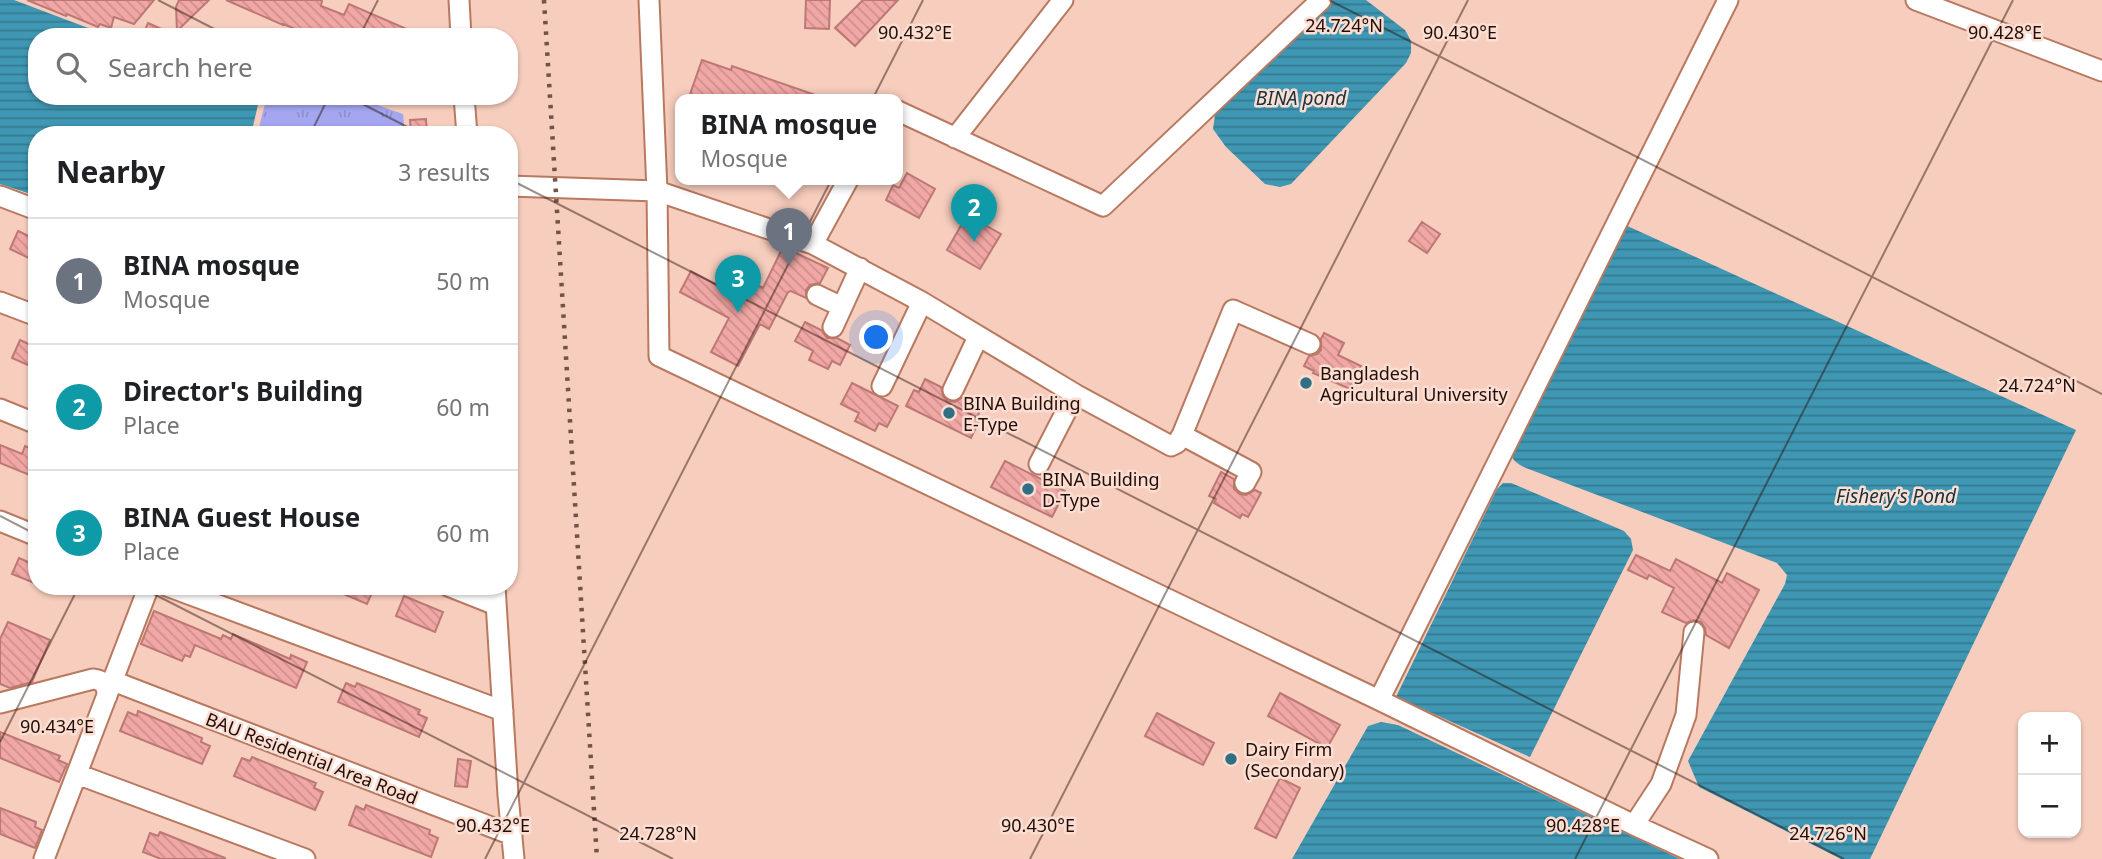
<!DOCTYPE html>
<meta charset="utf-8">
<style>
:root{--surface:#fff;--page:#f6f6f6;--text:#202124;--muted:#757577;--line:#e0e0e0;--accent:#1a73e8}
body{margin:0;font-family:"Noto Sans",sans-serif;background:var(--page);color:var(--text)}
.controls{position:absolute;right:21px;bottom:21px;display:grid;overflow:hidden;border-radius:14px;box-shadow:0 2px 5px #0004}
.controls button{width:63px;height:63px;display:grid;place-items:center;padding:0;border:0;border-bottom:2px solid var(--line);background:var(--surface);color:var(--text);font:35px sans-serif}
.you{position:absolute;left:877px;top:338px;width:24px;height:24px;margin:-18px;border:5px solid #fff;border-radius:50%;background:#1a73e8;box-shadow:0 0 0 10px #1a73e833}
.badge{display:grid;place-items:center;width:46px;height:46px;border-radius:50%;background:var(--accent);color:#fff;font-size:23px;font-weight:700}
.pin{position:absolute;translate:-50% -58px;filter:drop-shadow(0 2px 4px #0008)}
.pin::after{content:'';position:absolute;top:37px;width:24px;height:21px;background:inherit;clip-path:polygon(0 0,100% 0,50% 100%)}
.popup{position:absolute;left:675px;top:94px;width:228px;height:91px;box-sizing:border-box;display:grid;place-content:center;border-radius:14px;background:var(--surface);filter:drop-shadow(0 2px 5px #0005);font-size:23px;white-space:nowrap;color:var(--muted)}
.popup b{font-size:26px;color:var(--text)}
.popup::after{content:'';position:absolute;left:50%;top:100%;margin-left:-14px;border:14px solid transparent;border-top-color:var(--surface)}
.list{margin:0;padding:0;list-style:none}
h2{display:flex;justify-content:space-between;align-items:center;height:91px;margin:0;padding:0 28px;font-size:30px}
h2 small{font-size:23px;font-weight:400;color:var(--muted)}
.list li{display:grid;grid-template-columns:46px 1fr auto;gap:21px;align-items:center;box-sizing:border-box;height:126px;padding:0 28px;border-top:2px solid var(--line)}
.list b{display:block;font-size:26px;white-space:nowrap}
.list p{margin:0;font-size:23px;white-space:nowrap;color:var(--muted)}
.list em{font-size:23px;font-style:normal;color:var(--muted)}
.icon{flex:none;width:38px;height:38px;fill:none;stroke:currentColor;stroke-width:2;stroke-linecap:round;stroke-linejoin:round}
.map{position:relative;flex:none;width:2102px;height:859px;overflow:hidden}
.search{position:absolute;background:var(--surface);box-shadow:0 2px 5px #0004;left:28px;top:28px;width:490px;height:77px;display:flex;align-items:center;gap:18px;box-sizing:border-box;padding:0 24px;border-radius:28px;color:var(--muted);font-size:26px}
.panel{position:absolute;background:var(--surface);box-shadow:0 2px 5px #0004;left:28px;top:126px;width:490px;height:469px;border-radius:28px}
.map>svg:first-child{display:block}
.park{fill:url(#park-tufts)}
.water{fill:url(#water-rules)}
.building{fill:url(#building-back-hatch);stroke:#bd7875;stroke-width:2}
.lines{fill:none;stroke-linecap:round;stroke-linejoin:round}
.minor-casing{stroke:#b87960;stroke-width:23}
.minor{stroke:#fff;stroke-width:19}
.rail{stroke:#715348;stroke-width:4.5;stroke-dasharray:3.5 7;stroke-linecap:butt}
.ticks{fill:none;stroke:#250d05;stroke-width:2;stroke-opacity:0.45}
.poi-dot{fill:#306f84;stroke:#faded3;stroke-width:2.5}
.labels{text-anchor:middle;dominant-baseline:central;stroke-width:5;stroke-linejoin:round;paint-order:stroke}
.poi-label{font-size:18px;fill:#250d05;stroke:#faded3;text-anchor:start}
.street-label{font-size:18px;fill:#250d05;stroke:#faded3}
.water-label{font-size:19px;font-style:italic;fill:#17323b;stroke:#faded3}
.ticks-label{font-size:18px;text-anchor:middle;fill:#250d05;stroke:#faded3;stroke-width:5;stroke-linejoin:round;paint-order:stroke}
</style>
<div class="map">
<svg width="2102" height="859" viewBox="0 0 2102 859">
<defs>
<pattern id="park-tufts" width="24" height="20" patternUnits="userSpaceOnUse" patternTransform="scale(1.75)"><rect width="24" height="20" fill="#a4a7f0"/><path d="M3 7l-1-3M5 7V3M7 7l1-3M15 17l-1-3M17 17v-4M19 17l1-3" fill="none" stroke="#8d8fcc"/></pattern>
<pattern id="water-rules" width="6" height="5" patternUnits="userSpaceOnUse" patternTransform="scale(1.75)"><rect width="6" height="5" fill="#3f97b3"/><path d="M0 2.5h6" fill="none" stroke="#357a90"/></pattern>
<pattern id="building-back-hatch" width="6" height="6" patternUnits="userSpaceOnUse" patternTransform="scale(1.75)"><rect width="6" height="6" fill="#f1a8a5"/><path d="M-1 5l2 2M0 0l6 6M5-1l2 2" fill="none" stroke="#ce8f8d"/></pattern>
</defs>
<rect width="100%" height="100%" fill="#f7cdbd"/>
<path class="park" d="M 267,96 L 351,96 L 403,114 L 405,135 L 257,135 Z"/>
<path class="water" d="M 0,0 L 14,0 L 112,37 L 37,37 L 37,96 L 260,96 L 251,135 L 37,135 L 37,196 L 0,184 Z
M 1322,0 L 1366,0 L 1405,30 L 1411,41 L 1411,53 L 1406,63 L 1291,184 L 1280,187 L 1265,184 L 1226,147 L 1213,129 L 1215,115 Z
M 1623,224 L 2076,430 L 1870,859 L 1841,859 L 1699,787 L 1688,761 L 1785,584 L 1787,575 L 1777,563 L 1526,468 C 1515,463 1511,459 1509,447 Z
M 1503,483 L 1511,483 L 1624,531 L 1631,539 L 1633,550 L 1530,757 L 1396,697 L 1497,489 Z
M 1381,722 L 1398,725 L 1680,859 L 1292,859 L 1368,726 Z"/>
<path class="building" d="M 27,0 L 154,0 L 134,24 L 114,17 L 111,28 L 100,24 L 98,27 L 67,14 L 66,16 Z
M 179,0 L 209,0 L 177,31 L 176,7 Z
M 226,0 L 322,0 L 321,6 L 344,15 L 349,4 L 425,37 L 315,37 L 283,24 L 283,25 Z
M 806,0 L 830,0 L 829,29 L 805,28 Z
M 863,0 L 898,0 L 855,46 L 835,28 Z
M 148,23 L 179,37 L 142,37 Z
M 702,60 L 731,70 L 732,66 L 824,98 L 824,100 L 688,100 Z
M 426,119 L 427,135 L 411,135 L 410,120 Z
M 907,173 L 935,189 L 919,218 L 886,200 L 893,185 L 899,188 Z
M 967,215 L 1001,234 L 980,269 L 947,250 Z
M 1422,222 L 1440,234 L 1427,253 L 1409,241 Z
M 18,231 L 37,240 L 37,262 L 10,249 Z
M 783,247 L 828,268 L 820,283 L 810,285 L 806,290 L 806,298 L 791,291 L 788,292 L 769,329 L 760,324 L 738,366 L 711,352 L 729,318 L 680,292 L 691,271 L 741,298 L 750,281 L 763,288 Z
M 805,322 L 821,330 L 827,338 L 837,338 L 850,345 L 840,365 L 832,361 L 828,369 L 809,360 L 813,351 L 795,341 Z
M 1324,333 L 1344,343 L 1338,355 L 1361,366 L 1350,389 L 1313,373 L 1314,371 L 1304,366 L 1309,356 L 1317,354 L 1321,350 L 1321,339 Z
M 20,340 L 37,348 L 37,369 L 12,358 Z
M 925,379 L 941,387 L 943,396 L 947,401 L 955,402 L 963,397 L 982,407 L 976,419 L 979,421 L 971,438 L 906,406 L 914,390 L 919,392 Z
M 852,383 L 898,406 L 887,427 L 879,423 L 875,431 L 855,421 L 859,413 L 841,404 Z
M 0,445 L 22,454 L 25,446 L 37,451 L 37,478 L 0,463 Z
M 1005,461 L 1065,491 L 1052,517 L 991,487 Z
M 1221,472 L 1234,479 L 1234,489 L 1240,494 L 1246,495 L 1255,490 L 1261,493 L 1248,517 L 1242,514 L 1240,518 L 1214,503 L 1216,499 L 1209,496 Z
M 1636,555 L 1670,571 L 1676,559 L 1722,583 L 1727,573 L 1759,590 L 1729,648 L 1706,635 L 1705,628 L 1701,622 L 1694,620 L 1686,623 L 1662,612 L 1674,588 L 1649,575 L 1647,579 L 1628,570 Z
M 19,558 L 37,566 L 37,584 L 12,574 Z
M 325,586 L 375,586 L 367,604 Z
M 404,596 L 443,612 L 435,632 L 396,616 Z
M 154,611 L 221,639 L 223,635 L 231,639 L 233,634 L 290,659 L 291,655 L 307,662 L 296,688 L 195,645 L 190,657 L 185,655 L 182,661 L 141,644 Z
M 8,622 L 50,640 L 32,682 L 10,688 L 0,684 L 0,639 Z
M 346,683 L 355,687 L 357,683 L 420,710 L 418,714 L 427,718 L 419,737 L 338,702 Z
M 1280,693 L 1340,725 L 1327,748 L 1268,716 Z
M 138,711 L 202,738 L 201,742 L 210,746 L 202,764 L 120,731 L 128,712 L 137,716 Z
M 1157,713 L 1214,743 L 1203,765 L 1145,736 Z
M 0,732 L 60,756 L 58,760 L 67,764 L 59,782 L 0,758 Z
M 252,757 L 316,783 L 314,788 L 323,792 L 315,810 L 234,776 L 242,758 L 250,761 Z
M 458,759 L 471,761 L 467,787 L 455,786 Z
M 1280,778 L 1300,788 L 1276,838 L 1255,828 Z
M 366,805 L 430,830 L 429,834 L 438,838 L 431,857 L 349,825 L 356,806 L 364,810 Z
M 0,808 L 36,822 L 35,827 L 42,830 L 35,848 L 0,834 Z
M 160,832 L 225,858 L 225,859 L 161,859 L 143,852 L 150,833 L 158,836 Z"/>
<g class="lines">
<g class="minor-casing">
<path id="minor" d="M 459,0 L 461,37
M 649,0 L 657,191 L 659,356 L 1379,700 L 1634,825 L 1708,859
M 1916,0 L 2102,71
M 464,96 L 467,135
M 898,111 L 1103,206 L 1321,0
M 955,138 L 1063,0
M 509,186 L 657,191 L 813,244 L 922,302 L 1075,394 L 1171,446 L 1177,443 L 1182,435 L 1233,310 L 1310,344
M 0,196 L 37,210
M 813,244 L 848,180
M 817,295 L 842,307
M 0,302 L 37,316
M 833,327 L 860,268
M 882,386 L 922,302
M 953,390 L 978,337
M 0,409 L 37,424
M 1182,435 L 1251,472 L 1245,483
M 1039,464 L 1075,394
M 0,521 L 37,536
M 167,586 L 503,711
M 448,586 L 496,605
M 495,586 L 508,795 L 514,859
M 113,681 L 512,835
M 1379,700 L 1728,0
M 0,703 L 93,679 C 103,680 107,685 107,696
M 77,774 L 305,859
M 1634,825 L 1661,784 L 1686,715 L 1694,632
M 44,859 L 149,586"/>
</g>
<use href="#minor" class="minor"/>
<path class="rail" d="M 544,0 L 597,859"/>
</g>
<path class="ticks" d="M 158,0 L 230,37M 1329,0 L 2102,394M 359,37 L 378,0M 347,96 L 423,135M 310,135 L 329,96M 509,179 L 1844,859M 0,516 L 37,535M 138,586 L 673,859M 0,742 L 79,586M 485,859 L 923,0M 1030,859 L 1468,0M 1575,859 L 2013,0"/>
<g class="poi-dot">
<circle cx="1306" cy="383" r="7"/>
<circle cx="949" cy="413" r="7"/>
<circle cx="1028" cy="489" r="7"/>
<circle cx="1231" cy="759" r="7"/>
</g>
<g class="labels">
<g class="poi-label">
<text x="1320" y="373">Bangladesh<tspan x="1320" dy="21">Agricultural University</tspan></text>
<text x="963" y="403">BINA Building<tspan x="963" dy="21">E-Type</tspan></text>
<text x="1042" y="479">BINA Building<tspan x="1042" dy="21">D-Type</tspan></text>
<text x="1245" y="749">Dairy Firm<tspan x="1245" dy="21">(Secondary)</tspan></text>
</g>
<g class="street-label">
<text transform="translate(312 758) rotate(21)">BAU Residential Area Road</text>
</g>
<g class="water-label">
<text x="1301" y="98">BINA pond</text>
<text x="1896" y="496">Fishery's Pond</text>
</g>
</g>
<g class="ticks-label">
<text x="1344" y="32">24.724°N</text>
<text x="915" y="39">90.432°E</text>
<text x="1460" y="39">90.430°E</text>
<text x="2005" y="39">90.428°E</text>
<text x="2037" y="392">24.724°N</text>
<text x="57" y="733">90.434°E</text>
<text x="493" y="832">90.432°E</text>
<text x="1038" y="832">90.430°E</text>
<text x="1583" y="832">90.428°E</text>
<text x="658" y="840">24.728°N</text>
<text x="1828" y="840">24.726°N</text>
</g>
</svg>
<div class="controls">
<button>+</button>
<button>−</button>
</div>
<div class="you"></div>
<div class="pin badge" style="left:789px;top:266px;background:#6b7280">1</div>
<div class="popup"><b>BINA mosque</b>Mosque</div>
<div class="pin badge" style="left:974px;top:242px;background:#0f9aa8">2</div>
<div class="pin badge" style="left:738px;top:313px;background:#0f9aa8">3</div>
<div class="search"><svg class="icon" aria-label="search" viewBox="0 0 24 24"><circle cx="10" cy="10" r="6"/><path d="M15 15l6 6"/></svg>Search here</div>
<section class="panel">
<h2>Nearby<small>3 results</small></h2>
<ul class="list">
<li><span class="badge" style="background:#6b7280">1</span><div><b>BINA mosque</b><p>Mosque</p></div><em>50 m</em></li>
<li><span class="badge" style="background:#0f9aa8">2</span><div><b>Director's Building</b><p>Place</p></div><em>60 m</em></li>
<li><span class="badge" style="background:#0f9aa8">3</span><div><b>BINA Guest House</b><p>Place</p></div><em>60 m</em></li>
</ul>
</section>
</div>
